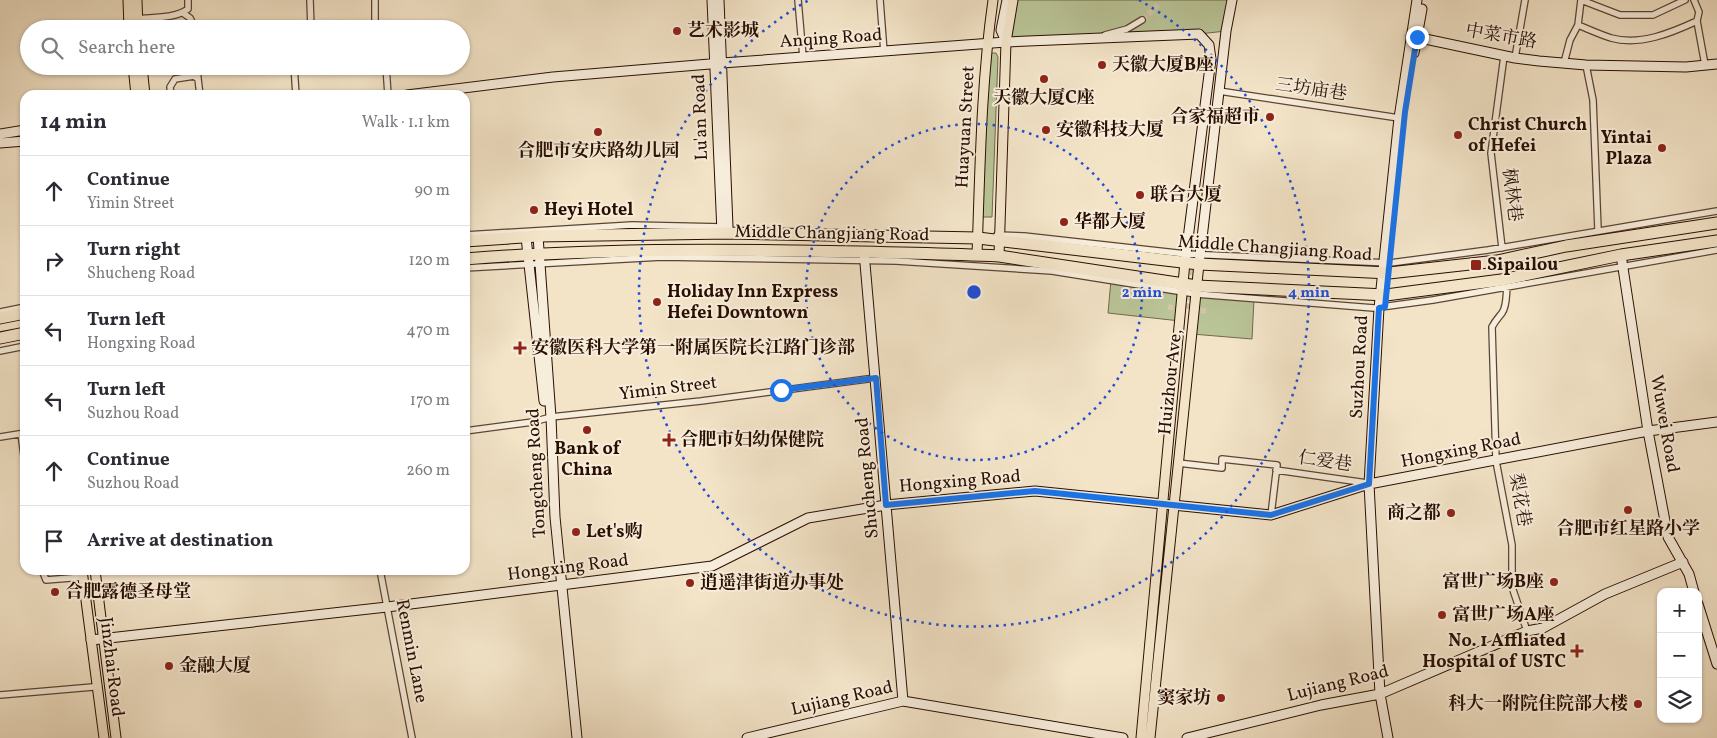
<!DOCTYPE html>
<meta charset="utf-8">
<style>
:root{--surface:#fff;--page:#f2f2f3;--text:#2b2b33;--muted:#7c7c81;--line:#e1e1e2}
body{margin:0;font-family:Vollkorn,"Noto Serif SC",serif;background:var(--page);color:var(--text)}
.controls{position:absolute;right:15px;bottom:15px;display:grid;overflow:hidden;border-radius:10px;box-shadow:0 1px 4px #0004}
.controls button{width:45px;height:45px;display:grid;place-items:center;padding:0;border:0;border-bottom:1px solid var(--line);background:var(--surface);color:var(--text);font:25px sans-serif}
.stop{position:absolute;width:15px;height:15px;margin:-11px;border:4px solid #1a73e8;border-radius:50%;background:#fff}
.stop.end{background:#1a73e8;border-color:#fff;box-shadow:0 1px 5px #0008}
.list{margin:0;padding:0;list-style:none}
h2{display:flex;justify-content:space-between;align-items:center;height:65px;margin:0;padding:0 20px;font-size:21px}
h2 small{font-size:16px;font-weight:400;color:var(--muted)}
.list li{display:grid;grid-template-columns:32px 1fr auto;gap:15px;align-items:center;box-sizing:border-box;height:70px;padding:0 20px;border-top:1px solid var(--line)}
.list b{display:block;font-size:19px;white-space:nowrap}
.list p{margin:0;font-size:16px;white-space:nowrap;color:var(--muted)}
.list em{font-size:16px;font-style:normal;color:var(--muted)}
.icon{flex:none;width:28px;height:28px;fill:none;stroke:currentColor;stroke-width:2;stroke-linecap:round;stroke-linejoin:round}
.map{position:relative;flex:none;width:1717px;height:738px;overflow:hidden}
.search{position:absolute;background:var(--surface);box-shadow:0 1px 4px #0004;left:20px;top:20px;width:450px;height:55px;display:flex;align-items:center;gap:12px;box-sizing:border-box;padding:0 18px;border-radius:28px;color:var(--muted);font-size:19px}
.panel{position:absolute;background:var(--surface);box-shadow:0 1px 4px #0004;left:20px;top:90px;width:450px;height:485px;border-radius:15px}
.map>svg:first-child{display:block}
.green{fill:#b9c497;stroke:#71694c}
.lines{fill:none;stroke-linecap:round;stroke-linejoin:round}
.street-tunnel{stroke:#d5c4aa;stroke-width:5.5;stroke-dasharray:5.5 3;stroke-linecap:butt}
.street-casing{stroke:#5c4432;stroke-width:8}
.secondary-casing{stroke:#290e00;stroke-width:11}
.primary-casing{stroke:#290e00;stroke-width:11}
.highway-casing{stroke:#290e00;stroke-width:13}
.street{stroke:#f7eddb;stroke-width:5.5}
.secondary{stroke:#f7eddb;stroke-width:9}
.primary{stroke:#f3e4c8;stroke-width:9}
.highway{stroke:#f3e4c8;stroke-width:11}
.route{stroke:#1a73e8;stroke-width:6}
.ring{fill:none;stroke:#1d4ed8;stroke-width:2.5;stroke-dasharray:2.5 5}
.poi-dot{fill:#8f2418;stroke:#f7eddb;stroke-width:2}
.labels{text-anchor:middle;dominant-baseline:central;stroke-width:4;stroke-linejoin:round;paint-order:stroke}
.poi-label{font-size:18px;font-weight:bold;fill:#290e00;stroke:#f7eddb;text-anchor:start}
.street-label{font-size:18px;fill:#290e00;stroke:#f7eddb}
.centre{fill:#1d4ed8;stroke:#f7eddb;stroke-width:2.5}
.ring-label{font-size:15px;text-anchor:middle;font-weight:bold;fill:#1d4ed8;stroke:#f7eddb;stroke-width:4;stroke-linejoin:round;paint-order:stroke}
</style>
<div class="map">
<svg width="1717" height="738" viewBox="0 0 1717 738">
<rect width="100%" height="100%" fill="#f3e4c8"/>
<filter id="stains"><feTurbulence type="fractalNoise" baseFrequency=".004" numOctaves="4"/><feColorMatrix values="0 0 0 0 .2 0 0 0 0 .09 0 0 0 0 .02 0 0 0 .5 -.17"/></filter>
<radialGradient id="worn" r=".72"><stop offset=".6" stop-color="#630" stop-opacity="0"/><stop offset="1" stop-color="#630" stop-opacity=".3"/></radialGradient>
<path class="green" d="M 1013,0 L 1232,0 L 1226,31 L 1199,34 L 1006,42 Z
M 992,53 L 996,53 L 998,57 L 992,217 L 981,217 L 988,56 Z
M 1111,280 L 1183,291 L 1180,321 L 1108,313 Z
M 1196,294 L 1254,299 L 1252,339 L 1192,334 Z"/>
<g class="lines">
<path class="street-tunnel" d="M 1142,20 L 1158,5
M 1168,307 L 1183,309
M 1188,309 L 1193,244
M 1192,310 L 1209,311"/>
<g class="street-casing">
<path id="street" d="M 310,0 L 311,29
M 375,0 L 375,29
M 798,0 L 803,57
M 880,0 L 884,52
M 1694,0 L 1699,12 L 1697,21 L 1705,65
M 183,13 L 190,18 L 195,29
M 136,19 C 152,17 175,19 188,9 L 188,0
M 1578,25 C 1588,29 1599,34 1611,38 C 1640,46 1671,33 1697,21
M 1105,35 L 1127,29 L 1142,20
M 1515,58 L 1525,0
M 1564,63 L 1570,40 L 1578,25 L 1581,0 L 1620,15 L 1653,15 L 1685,0
M 1586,65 L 1593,100 L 1598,230
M 197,66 L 198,79
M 294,66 L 296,95
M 386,66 L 388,95
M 1219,91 L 1399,118
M 171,95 L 170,87 L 175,79 L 194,76 L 198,79 L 200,95
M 222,95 L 226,95
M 465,235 L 632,225 L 723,227
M 997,235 L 1024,236 L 1186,254 L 1390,263 L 1488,250 L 1717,211
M 1502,248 L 1491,153 L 1504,56
M 465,268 L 662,257 L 896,261 L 1052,271 L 1196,294 L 1374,308 L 1433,300 L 1717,250
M 1507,287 C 1506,295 1507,306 1502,313 C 1498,318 1495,321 1492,327 L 1496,461 L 1512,545 L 1512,587 L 1527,631
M 0,312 L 25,307
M 0,351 L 25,346
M 465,431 L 533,422 L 551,417 L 701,401 L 875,378
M 21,434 L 25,463
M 0,437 L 25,433
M 1178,463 L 1222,468 L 1222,459 L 1277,465 L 1271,515
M 1276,470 L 1367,483
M 42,570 L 46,580 L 83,577
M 380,570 L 412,738
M 0,695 L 93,687"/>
</g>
<g class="secondary-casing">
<path id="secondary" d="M 712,0 L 722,233
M 719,0 L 728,227
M 1411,36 L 1515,58 L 1539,61 L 1586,65 L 1686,67 L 1717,64
M 1006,42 L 1001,30 L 1007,0
M 1414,53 L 1422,9
M 407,95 L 553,77 L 722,63 L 1006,42 L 1199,34 L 1209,45 L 1211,59 L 1185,262
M 0,134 L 25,130
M 0,143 L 25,141
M 538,236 L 551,417 L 555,517 L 577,738
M 526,237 L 544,401
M 864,252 L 903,701
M 1621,255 L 1648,431 L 1668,537 L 1689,574 L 1694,592
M 1199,264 L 1226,31 L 1232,0
M 1698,604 L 1717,664
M 91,640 L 387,607 L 712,566 L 808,518 L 886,505 L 1035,491 L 1271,515 L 1369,484 L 1648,431 L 1717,422
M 747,738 L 903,701 L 1123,738
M 1187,738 L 1321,705 L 1380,694 L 1527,631 L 1543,628 L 1605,594 L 1683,562
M 1388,738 L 1380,694 L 1369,484 L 1379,308 L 1399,118 L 1417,0"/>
</g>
<g class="primary-casing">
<path id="primary" d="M 128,0 L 129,29
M 137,0 L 138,29
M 133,66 L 136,95
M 142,66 L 145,95
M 977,255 C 980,170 981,84 993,0
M 999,256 L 1006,42 L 1013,0
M 82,570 L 104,738
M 95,570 L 116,738
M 1141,738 L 1185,262
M 1150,738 L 1199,264"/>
</g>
<g class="highway-casing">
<path id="highway" d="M 465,241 L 538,236 L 728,233 L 978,238 L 1199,264 L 1389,273 L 1497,261 L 1566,246 L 1717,223
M 465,259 C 575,250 684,249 794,251 C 862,252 931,253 999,256 L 1197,286 L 1386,295 L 1501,280 L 1621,255 L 1717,241
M 0,318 L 25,313
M 0,338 L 25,333"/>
</g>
<use href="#street" class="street"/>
<use href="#secondary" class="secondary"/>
<use href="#primary" class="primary"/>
<use href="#highway" class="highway"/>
</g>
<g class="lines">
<path class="route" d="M 781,390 L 876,378 L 886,505 L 1035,491 L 1271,515 L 1369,484 L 1379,308 L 1385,307 L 1405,112 L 1417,37"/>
</g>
<g class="ring">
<circle cx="974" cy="292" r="168"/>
<path d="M1139 0A335 335 0 1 1 809 0"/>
</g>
<g class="poi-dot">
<circle cx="677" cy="31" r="5"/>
<circle cx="1102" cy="65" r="5"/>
<circle cx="1044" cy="79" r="5"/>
<circle cx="1270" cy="117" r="5"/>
<circle cx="1046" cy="130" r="5"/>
<circle cx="598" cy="132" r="5"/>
<circle cx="1458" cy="135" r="5"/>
<circle cx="1662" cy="148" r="5"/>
<circle cx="1140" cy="195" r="5"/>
<circle cx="534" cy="210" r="5"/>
<circle cx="1064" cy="222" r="5"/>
<rect x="1470" y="259" width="12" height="12" rx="2.5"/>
<circle cx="657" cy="302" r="5"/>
<path d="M517.5 340.5h5v5h5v5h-5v5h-5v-5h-5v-5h5z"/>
<circle cx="587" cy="430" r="5"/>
<path d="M666.5 432.5h5v5h5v5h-5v5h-5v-5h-5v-5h5z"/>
<circle cx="1628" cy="510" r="5"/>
<circle cx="1451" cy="513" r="5"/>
<circle cx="576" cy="532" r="5"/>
<circle cx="1554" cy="582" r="5"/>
<circle cx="690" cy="583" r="5"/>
<circle cx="55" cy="592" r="5"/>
<circle cx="1442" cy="615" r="5"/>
<path d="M1574.5 643.5h5v5h5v5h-5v5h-5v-5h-5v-5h5z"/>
<circle cx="169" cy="666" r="5"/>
<circle cx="1221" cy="698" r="5"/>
<circle cx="1638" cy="704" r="5"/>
</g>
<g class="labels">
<g class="poi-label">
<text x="687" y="31">艺术影城</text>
<text x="1112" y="65">天徽大厦B座</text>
<text x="1044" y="98" text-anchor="middle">天徽大厦C座</text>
<text x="1260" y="117" text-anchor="end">合家福超市</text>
<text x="1468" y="125">Christ Church<tspan x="1468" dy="21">of Hefei</tspan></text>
<text x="1056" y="130">安徽科技大厦</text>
<text x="1652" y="138" text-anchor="end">Yintai<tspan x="1652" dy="21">Plaza</tspan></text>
<text x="598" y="151" text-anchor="middle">合肥市安庆路幼儿园</text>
<text x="1150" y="195">联合大厦</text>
<text x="544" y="210">Heyi Hotel</text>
<text x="1074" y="222">华都大厦</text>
<text x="1487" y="265">Sipailou</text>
<text x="667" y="292">Holiday Inn Express<tspan x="667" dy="21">Hefei Downtown</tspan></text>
<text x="531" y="348">安徽医科大学第一附属医院长江路门诊部</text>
<text x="680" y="440">合肥市妇幼保健院</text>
<text x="587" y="449" text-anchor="middle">Bank of<tspan x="587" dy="21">China</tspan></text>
<text x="1441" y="513" text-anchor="end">商之都</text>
<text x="1628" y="529" text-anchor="middle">合肥市红星路小学</text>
<text x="586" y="532">Let's购</text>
<text x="1544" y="582" text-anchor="end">富世广场B座</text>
<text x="700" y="583">逍遥津街道办事处</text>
<text x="65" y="592">合肥露德圣母堂</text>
<text x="1452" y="615">富世广场A座</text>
<text x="1566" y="641" text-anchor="end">No. 1 Affliated<tspan x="1566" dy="21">Hospital of USTC</tspan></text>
<text x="179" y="666">金融大厦</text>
<text x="1211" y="698" text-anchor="end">窦家坊</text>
<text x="1628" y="704" text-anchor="end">科大一附院住院部大楼</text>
</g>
<g class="street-label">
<text transform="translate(1501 37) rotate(10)">中菜市路</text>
<text transform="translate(831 39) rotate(-4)">Anqing Road</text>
<text transform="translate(1311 90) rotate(8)">三坊庙巷</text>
<text transform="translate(701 117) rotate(-92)">Lu'an Road</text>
<text transform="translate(966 127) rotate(-87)">Huayuan Street</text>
<text transform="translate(1511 195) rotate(83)">枫林巷</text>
<text transform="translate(832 234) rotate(1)">Middle Changjiang Road</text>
<text transform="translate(1275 249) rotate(4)">Middle Changjiang Road</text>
<text transform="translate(1360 367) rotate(-87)">Suzhou Road</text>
<text transform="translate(1171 382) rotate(-84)">Huizhou Ave,</text>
<text transform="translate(668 389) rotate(-7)">Yimin Street</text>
<text transform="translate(1664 424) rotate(80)">Wuwei Road</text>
<text transform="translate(1461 451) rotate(-11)">Hongxing Road</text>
<text transform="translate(1325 462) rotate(8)">仁爱巷</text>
<text transform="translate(537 473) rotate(-93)">Tongcheng Road</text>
<text transform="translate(868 478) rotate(-95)">Shucheng Road</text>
<text transform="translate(960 482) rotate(-5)">Hongxing Road</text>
<text transform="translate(1519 500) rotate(80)">梨花巷</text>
<text transform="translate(568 568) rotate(-7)">Hongxing Road</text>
<text transform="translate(411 651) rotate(79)">Renmin Lane</text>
<text transform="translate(111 667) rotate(83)">Jinzhai Road</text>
<text transform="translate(1338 684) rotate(-14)">Lujiang Road</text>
<text transform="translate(842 699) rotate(-13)">Lujiang Road</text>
</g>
</g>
<circle cx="974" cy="292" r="8" class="centre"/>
<g class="ring-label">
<text x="1142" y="297">2 min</text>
<text x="1309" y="297">4 min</text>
</g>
<rect width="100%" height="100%" filter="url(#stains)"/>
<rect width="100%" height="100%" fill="url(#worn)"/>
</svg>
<div class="controls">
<button>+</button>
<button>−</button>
<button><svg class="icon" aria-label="layers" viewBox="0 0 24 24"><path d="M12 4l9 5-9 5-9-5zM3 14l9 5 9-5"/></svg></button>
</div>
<div class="stop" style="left:781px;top:390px"></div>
<div class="stop end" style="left:1417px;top:37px"></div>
<div class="search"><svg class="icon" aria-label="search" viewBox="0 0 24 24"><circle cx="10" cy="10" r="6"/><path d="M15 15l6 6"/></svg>Search here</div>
<section class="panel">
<h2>14 min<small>Walk · 1.1 km</small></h2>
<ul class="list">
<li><svg class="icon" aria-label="ahead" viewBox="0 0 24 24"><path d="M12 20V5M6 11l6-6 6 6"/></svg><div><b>Continue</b><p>Yimin Street</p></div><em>90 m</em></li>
<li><svg class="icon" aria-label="right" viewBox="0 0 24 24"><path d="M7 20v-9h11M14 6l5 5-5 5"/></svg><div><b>Turn right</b><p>Shucheng Road</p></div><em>120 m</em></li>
<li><svg class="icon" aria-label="left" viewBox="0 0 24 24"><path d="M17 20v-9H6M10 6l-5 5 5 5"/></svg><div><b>Turn left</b><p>Hongxing Road</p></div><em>470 m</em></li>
<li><svg class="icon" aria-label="left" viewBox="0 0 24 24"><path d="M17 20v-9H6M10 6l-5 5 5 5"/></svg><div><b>Turn left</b><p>Suzhou Road</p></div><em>170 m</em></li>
<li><svg class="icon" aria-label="ahead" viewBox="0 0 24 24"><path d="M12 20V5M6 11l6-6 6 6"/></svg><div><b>Continue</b><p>Suzhou Road</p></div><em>260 m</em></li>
<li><svg class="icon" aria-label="arrive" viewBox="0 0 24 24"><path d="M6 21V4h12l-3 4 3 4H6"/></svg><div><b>Arrive at destination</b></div></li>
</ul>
</section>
</div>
